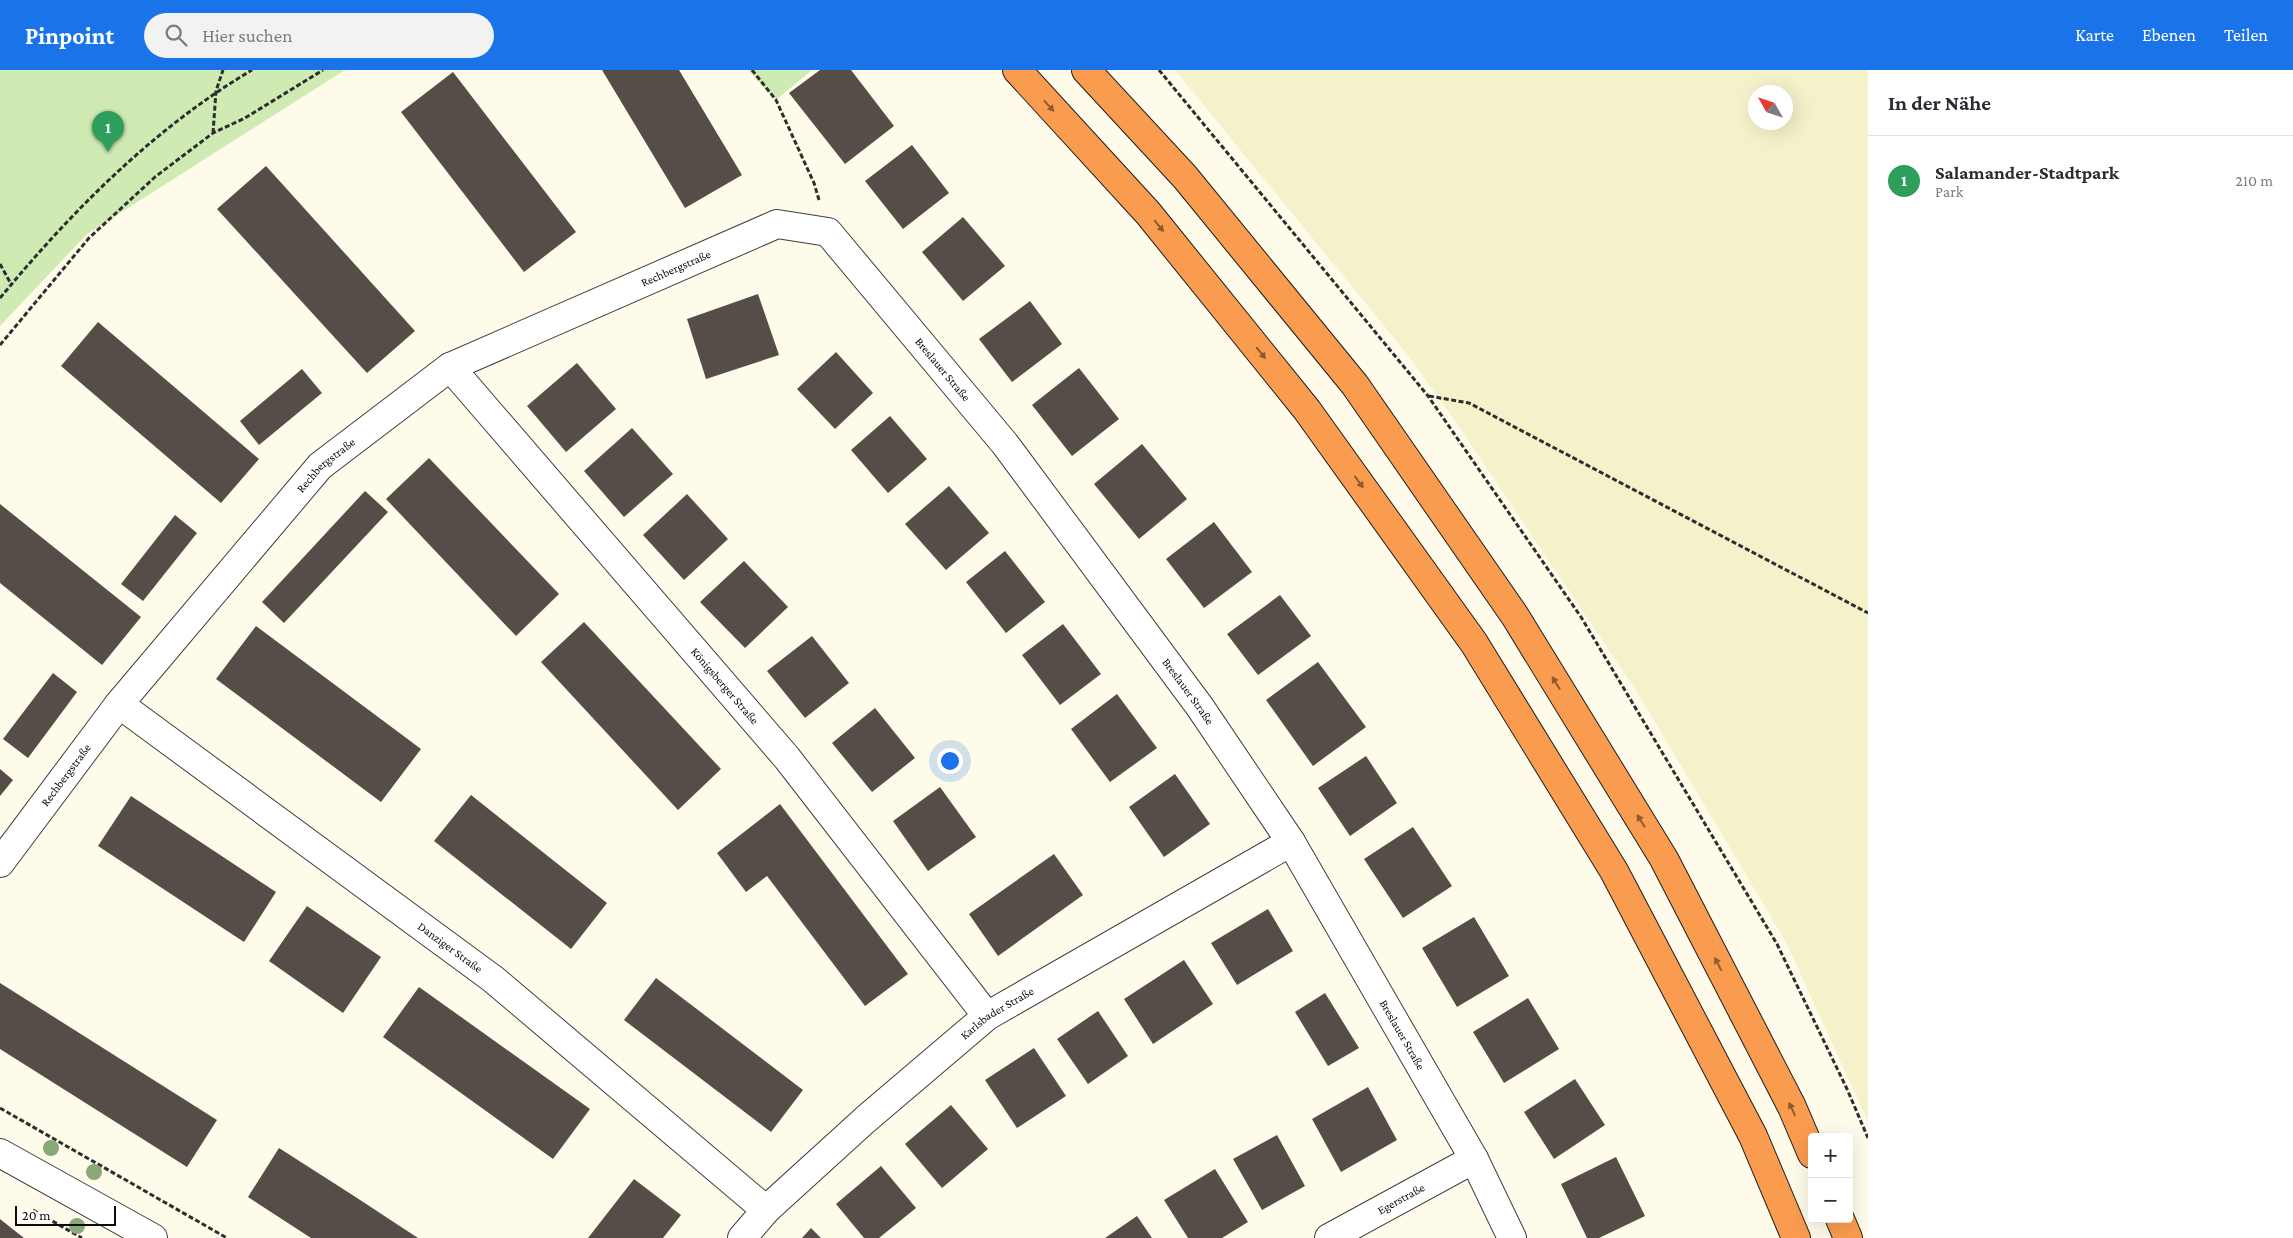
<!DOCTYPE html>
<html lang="de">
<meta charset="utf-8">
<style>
:root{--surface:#fff;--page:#f2f2f3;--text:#2b2b33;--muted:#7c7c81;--line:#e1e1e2;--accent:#1a73e8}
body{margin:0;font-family:"Crimson Pro",serif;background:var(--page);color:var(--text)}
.controls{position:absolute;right:15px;bottom:15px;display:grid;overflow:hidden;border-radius:5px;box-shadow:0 5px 20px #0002}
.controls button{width:45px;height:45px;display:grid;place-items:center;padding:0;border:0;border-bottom:1px solid var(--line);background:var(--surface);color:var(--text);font:25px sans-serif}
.compass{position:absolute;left:1748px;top:15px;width:45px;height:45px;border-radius:50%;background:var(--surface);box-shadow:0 5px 20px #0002;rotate:309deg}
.scale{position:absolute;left:15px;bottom:12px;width:101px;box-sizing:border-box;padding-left:5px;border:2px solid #0c0c0c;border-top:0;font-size:14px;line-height:18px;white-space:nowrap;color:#0c0c0c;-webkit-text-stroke:4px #fff;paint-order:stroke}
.you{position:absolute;left:949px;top:690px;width:18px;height:18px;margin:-12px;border:4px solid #fff;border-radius:50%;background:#1a73e8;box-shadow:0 0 0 8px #1a73e833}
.badge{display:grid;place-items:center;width:32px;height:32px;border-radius:50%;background:var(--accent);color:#fff;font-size:16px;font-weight:700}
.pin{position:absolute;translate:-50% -41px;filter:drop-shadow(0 1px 2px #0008)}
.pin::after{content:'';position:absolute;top:26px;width:18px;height:15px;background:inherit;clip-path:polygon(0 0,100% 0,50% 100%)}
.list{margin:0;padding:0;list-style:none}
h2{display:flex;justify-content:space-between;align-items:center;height:65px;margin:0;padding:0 20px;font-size:21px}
h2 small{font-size:16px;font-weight:400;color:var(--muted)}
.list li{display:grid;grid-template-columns:32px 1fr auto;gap:15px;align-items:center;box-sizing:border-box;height:90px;padding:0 20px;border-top:1px solid var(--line)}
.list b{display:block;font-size:19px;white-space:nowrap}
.list p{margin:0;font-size:16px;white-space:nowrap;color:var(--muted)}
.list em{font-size:16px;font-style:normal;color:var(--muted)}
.icon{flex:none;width:28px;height:28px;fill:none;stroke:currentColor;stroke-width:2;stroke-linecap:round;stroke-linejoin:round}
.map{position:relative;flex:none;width:1868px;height:1168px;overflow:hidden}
header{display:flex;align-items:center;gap:30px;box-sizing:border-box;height:70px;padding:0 25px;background:var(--accent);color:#fff}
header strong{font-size:24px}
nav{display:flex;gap:28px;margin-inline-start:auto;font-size:18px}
.search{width:350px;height:45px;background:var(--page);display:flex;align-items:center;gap:12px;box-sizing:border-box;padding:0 18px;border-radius:28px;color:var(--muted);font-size:19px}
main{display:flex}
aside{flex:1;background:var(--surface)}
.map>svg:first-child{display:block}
.farmland{fill:#f5f1ca;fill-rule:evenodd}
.green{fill:#d0eab4}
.building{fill:#554d48}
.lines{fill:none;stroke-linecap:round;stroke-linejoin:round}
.minor-casing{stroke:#3f3f3f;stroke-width:30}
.highway-casing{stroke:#1d1d1d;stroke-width:30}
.path{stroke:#2e2e2e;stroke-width:3;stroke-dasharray:5 2.5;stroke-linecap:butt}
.minor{stroke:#fff;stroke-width:28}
.highway{stroke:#f99c4f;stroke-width:28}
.tree{fill:#8aa878}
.oneway{fill:#8e5b31}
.labels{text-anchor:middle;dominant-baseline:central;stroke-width:5;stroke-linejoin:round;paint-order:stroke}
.street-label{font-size:12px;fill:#0c0c0c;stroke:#fff}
</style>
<header>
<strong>Pinpoint</strong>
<div class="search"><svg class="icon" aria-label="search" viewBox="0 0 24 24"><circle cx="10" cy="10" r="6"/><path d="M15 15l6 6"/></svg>Hier suchen</div>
<nav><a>Karte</a><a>Ebenen</a><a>Teilen</a></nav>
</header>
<main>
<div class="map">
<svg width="1868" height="1168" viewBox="0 0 1868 1168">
<rect width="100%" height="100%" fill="#fffbea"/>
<path class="farmland" d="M 1175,0 L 1868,0 L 1868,1052 L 1786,872 L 1637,622 L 1455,351 L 1408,285 ZM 1756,22 L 1786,22 L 1786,52 L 1756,52 Z"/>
<path class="green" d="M 0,0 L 345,0 L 87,164 L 0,256 Z
M 748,0 L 812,0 L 776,30 Z"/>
<path class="building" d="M 602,0 L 679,0 L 742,105 L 685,138 Z
M 820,0 L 851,0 L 894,56 L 845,94 L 789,23 Z
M 453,2 L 576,162 L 524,202 L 401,42 Z
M 912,75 L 949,123 L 903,159 L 865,111 Z
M 266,96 L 415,261 L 367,303 L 217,139 Z
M 963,147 L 1005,196 L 963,231 L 922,182 Z
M 758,224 L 779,285 L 706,309 L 687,249 Z
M 1030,231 L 1062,274 L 1012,312 L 979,269 Z
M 98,252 L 259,389 L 221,433 L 61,296 Z
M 836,282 L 873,323 L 835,359 L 797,319 Z
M 577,293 L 616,339 L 566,382 L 527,336 Z
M 1079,298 L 1119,349 L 1072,386 L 1032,335 Z
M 302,299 L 322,323 L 259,375 L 240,351 Z
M 890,346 L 927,389 L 888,423 L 851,380 Z
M 632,358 L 673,404 L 624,447 L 584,401 Z
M 1142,374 L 1187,429 L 1139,469 L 1094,414 Z
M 429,388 L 559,524 L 516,566 L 386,429 Z
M 949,416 L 989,463 L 946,500 L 905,454 Z
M 365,421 L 388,442 L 284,553 L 262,532 Z
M 687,424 L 728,469 L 684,510 L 643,465 Z
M 0,434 L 141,547 L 102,595 L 0,513 Z
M 175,445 L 197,463 L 143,531 L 121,514 Z
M 1214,452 L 1252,502 L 1204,538 L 1166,489 Z
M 1005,481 L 1045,532 L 1006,563 L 966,512 Z
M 744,491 L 788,537 L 745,578 L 700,532 Z
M 1280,525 L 1311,566 L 1258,605 L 1227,564 Z
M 584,552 L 721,699 L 678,740 L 541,592 Z
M 1063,554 L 1101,604 L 1060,635 L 1022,585 Z
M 256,556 L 421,679 L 381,732 L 216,609 Z
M 812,566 L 849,613 L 805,648 L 767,601 Z
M 1318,592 L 1366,657 L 1313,696 L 1266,630 Z
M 53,603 L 77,622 L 28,688 L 3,669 Z
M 1117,624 L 1157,678 L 1110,712 L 1071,659 Z
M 875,638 L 915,688 L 872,722 L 832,673 Z
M 1366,686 L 1397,733 L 1350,766 L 1318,718 Z
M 0,699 L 13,710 L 0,726 Z
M 1175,704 L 1210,754 L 1164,787 L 1129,737 Z
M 940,717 L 976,767 L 928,801 L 893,751 Z
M 471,725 L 607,833 L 571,879 L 434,771 Z
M 131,726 L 276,822 L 244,872 L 98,776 Z
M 780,734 L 908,904 L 865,936 L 767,806 L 746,822 L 717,783 Z
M 1413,757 L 1452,816 L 1403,848 L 1364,789 Z
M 1054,784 L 1083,825 L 998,886 L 969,844 Z
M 307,836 L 381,887 L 343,943 L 269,891 Z
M 1268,839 L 1293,881 L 1237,915 L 1211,873 Z
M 1474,847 L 1509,906 L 1457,937 L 1422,878 Z
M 1184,890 L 1213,934 L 1153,974 L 1124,929 Z
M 656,908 L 803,1020 L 771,1062 L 624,950 Z
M 0,913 L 217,1050 L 187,1097 L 0,979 Z
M 419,917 L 590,1039 L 553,1089 L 383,967 Z
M 1325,923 L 1359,978 L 1328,996 L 1295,942 Z
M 1528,928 L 1559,979 L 1504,1013 L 1473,962 Z
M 1098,941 L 1128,986 L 1088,1014 L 1057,969 Z
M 1034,978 L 1066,1026 L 1017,1058 L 985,1010 Z
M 1575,1009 L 1605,1055 L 1554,1089 L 1524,1042 Z
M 1368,1017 L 1397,1070 L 1341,1102 L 1312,1049 Z
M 951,1035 L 988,1079 L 942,1118 L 905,1074 Z
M 1277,1065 L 1305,1116 L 1262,1140 L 1233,1089 Z
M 279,1078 L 354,1126 L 418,1168 L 311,1168 L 248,1127 Z
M 1616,1087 L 1645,1146 L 1599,1168 L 1587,1168 L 1561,1114 Z
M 881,1096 L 916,1138 L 879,1168 L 864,1168 L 836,1134 Z
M 1215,1099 L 1248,1152 L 1222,1168 L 1188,1168 L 1164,1130 Z
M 634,1109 L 681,1145 L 663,1168 L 588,1168 Z
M 1137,1146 L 1152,1168 L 1105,1168 Z
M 0,1149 L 24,1168 L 0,1168 Z
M 811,1158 L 821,1168 L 802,1168 Z"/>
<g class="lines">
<g class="minor-casing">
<g id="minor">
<path id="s1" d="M 450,297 L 787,688 L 987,946"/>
<path id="s2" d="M 119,634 L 493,909 L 766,1140"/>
<path id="s3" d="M 0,793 L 119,634 L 320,396 L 450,297 L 777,154 L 828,162 L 1005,374 L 1200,637 L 1291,772 L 1474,1089 L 1512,1168"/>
<path d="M 0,1083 L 153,1168"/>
<path id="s4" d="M 742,1168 L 766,1140 L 866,1049 L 987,946 L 1291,772"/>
<path id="s5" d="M 1329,1168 L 1474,1089"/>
</g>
</g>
<g class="highway-casing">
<path id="highway" d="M 1017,0 L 1148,143 L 1307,340 L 1474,573 L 1614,801 L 1753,1066 L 1796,1168
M 1086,0 L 1185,107 L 1355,315 L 1515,546 L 1664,789 L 1792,1037 L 1812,1084
M 1840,1149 L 1848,1168"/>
</g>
<path class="path" d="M 752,0 L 776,30 L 814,113 L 819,130
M 1159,0 L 1428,326 L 1581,547 L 1777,874 L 1847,1019 L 1868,1068
M 213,63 L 216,21 L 223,0
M 0,194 L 11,214
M 0,228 C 72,141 154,58 252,0
M 0,275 L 89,168 L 155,107 L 213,63 L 245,48 L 323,0
M 1429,326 L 1469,333 L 1868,543
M 0,1038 L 227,1168
M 33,1140 L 82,1168"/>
<use href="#minor" class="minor"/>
<use href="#highway" class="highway"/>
</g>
<g class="tree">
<circle cx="51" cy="1078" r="8"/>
<circle cx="94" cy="1102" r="8"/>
<circle cx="77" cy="1156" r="8"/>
</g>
<defs><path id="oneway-solid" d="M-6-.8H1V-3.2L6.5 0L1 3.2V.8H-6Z" transform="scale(1.25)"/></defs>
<g class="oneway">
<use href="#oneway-solid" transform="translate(1049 36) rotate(48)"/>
<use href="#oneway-solid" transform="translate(1159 156) rotate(51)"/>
<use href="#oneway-solid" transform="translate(1261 283) rotate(51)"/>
<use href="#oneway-solid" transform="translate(1359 412) rotate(54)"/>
<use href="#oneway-solid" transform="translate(1556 613) rotate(-122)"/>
<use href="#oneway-solid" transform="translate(1641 751) rotate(-122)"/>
<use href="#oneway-solid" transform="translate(1718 894) rotate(-117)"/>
<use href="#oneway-solid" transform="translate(1792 1039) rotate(-115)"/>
</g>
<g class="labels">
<g class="street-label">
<text stroke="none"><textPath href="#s3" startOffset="920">Rechbergstraße</textPath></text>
<text stroke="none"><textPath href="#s3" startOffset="1261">Breslauer Straße</textPath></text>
<text stroke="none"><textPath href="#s3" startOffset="515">Rechbergstraße</textPath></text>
<text stroke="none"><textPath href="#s1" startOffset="421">Königsberger Straße</textPath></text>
<text stroke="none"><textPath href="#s3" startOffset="1666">Breslauer Straße</textPath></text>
<text stroke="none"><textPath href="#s3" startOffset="110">Rechbergstraße</textPath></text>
<text stroke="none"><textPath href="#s2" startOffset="411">Danziger Straße</textPath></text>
<text stroke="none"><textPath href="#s4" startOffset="341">Karlsbader Straße</textPath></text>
<text stroke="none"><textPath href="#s3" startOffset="2071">Breslauer Straße</textPath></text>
<text stroke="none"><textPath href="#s5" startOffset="82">Egerstraße</textPath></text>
</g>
</g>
</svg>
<div class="controls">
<button>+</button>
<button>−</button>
</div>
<svg class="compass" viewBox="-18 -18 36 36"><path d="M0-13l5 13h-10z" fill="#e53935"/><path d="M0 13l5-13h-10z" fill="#7c7c81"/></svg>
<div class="scale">20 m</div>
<div class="you"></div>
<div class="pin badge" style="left:108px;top:82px;background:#2e9e5b">1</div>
</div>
<aside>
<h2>In der Nähe<small></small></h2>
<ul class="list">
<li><span class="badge" style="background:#2e9e5b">1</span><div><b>Salamander-Stadtpark</b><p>Park</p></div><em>210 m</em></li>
</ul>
</aside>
</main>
